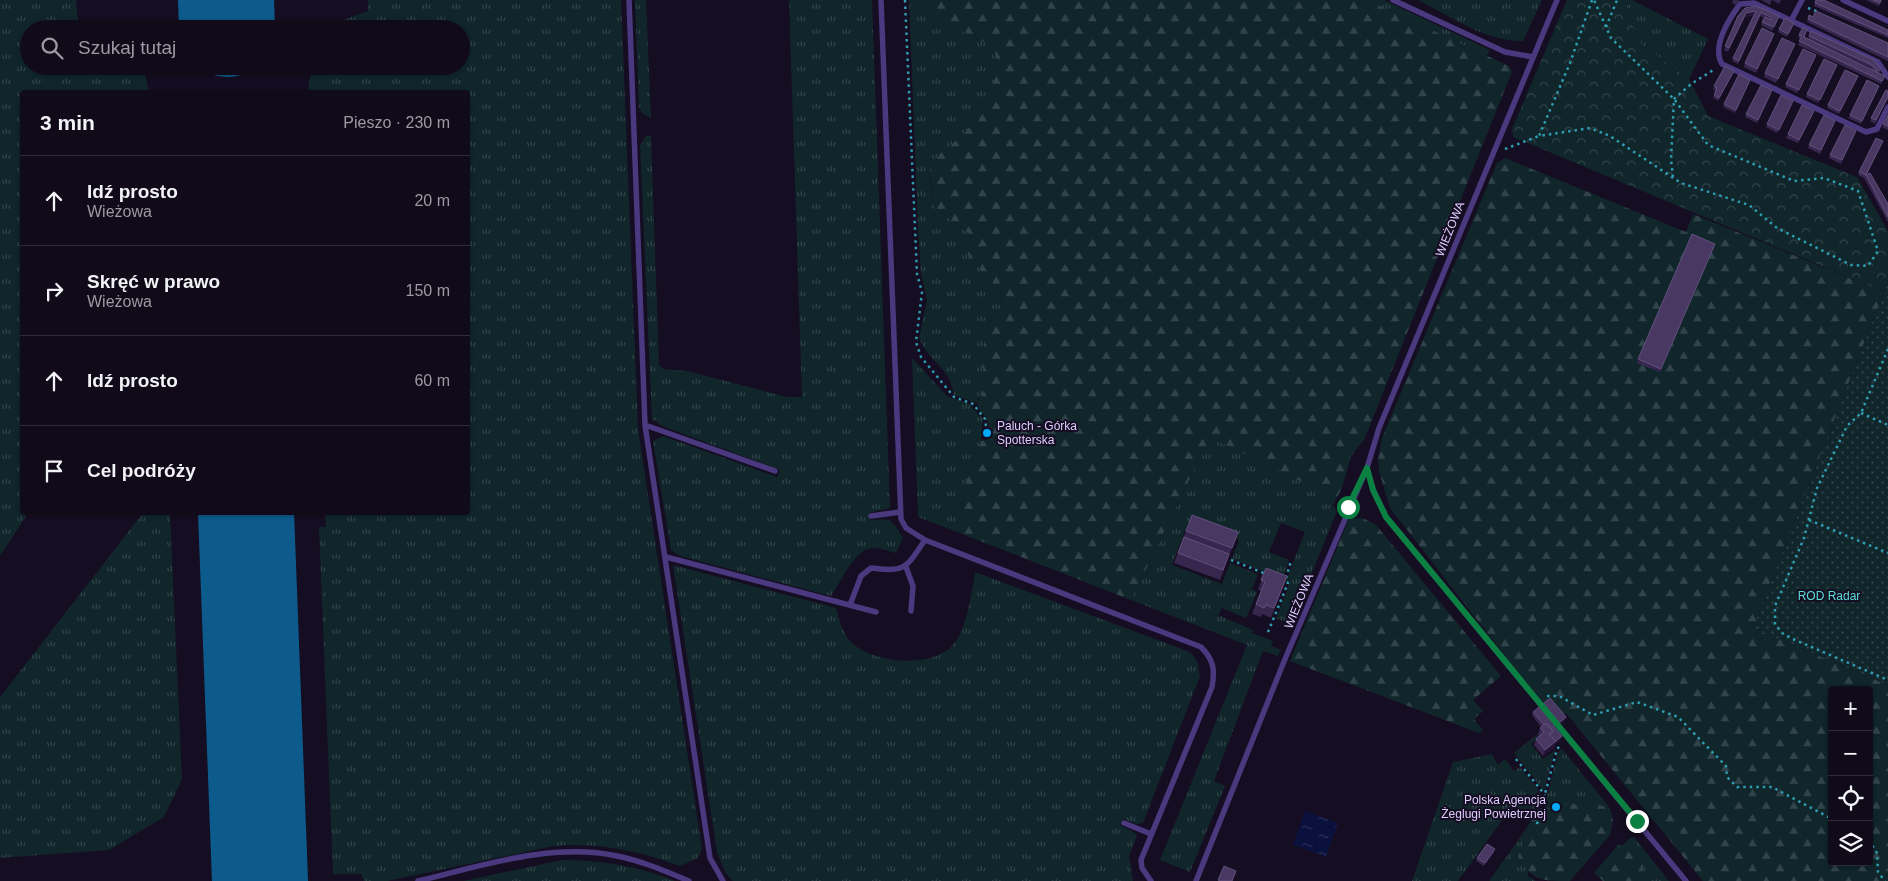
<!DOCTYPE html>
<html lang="pl">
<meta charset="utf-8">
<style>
:root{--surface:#100a19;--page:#191322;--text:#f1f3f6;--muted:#9c9aa2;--line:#302b38}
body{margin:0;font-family:Arial,sans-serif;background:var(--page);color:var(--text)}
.controls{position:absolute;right:15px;bottom:15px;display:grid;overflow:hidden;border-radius:5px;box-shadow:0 1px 4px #0004}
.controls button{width:45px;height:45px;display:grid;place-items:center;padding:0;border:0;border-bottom:1px solid var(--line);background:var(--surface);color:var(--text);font:25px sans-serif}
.stop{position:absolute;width:15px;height:15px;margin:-11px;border:4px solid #0b8043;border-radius:50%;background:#fff}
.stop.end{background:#0b8043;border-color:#fff;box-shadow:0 1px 5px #0008}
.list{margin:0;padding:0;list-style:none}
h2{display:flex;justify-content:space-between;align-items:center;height:65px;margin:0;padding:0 20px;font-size:21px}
h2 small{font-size:16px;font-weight:400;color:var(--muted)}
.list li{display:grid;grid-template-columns:32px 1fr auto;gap:15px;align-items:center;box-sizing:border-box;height:90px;padding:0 20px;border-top:1px solid var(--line)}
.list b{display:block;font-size:19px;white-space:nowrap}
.list p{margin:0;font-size:16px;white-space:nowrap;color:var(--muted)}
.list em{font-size:16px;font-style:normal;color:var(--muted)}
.icon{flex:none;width:28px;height:28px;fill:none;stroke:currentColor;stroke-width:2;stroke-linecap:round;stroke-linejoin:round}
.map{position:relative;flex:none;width:1888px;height:881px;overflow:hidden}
.search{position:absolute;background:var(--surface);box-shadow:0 1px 4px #0004;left:20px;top:20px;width:450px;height:55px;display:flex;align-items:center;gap:12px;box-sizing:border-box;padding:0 18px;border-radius:28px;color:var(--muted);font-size:19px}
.panel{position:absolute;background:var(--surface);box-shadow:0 1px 4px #0004;left:20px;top:90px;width:450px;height:425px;border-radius:5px}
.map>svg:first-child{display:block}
.grass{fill:url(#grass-tufts)}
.forest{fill:url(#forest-firs);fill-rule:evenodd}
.park{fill:url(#park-crowns)}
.garden{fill:url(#garden-dots)}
.water{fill:url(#water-ripples)}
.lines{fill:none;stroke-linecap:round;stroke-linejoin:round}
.runway{stroke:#0c5b8c;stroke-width:96}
.path{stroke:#2f9db1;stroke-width:2.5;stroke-dasharray:2.5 4;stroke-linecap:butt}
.service{stroke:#4b3980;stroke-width:5.5}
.wall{fill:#37274f;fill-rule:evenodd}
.shaded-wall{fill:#221535}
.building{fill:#493962;stroke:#60507b}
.route{stroke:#0b8043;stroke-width:6}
.poi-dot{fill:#02a9f6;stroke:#150d21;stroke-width:2}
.labels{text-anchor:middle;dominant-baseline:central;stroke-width:4;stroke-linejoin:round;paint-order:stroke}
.street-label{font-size:12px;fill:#deceff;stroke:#150d21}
.poi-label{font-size:12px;fill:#deceff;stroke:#150d21;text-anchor:start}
.park-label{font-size:12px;fill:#5bded9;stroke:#150d21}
</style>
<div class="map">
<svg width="1888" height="881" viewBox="0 0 1888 881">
<defs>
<pattern id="grass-tufts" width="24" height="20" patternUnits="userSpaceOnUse" patternTransform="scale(1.25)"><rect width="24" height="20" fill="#10262b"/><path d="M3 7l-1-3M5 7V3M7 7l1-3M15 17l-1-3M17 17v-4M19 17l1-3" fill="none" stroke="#32444b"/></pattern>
<pattern id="forest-firs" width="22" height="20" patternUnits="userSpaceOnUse" patternTransform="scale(1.25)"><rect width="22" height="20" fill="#10262b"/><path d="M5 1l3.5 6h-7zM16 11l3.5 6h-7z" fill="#32444b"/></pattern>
<pattern id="park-crowns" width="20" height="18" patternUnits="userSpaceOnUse" patternTransform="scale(1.25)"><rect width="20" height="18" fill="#10262b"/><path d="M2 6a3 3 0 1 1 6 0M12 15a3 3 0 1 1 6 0" fill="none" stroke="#32444b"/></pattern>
<pattern id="garden-dots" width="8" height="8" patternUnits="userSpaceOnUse" patternTransform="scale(1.25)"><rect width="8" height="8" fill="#10262b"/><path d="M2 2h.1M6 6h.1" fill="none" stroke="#32444b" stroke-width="1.8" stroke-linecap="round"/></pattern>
<pattern id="water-ripples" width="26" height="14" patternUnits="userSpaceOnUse" patternTransform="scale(1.25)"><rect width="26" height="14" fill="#0a113d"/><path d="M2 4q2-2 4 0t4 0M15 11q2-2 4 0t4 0" fill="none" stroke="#2d325a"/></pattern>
</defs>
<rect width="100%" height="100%" fill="#150d21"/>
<path class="grass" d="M 0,0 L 76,0 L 78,24 L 106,29 L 29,29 L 29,66 L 143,66 L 149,92 L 22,92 L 22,512 L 28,513 L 0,556 Z
M 368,0 L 621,0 L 638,429 L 702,849 L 698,858 L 680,866 C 638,851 599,842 554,846 L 387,881 L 364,881 L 361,874 L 333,874 L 319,527 L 326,527 L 325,513 L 468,512 L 468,92 L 308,92 L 312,66 L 461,66 L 461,29 L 331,29 L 338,22 L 368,11 Z
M 635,0 L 646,0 L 651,118 L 643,114 L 639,107 Z
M 789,0 L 872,0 L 890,508 L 869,513 L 870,520 C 892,518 892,520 903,538 L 896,553 C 888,551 877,546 868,549 C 852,555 841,582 831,596 L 680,556 L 671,550 L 653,441 L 663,436 L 777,477 L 780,470 L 662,426 L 652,419 L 640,145 L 646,136 L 651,136 L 659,365 L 664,369 L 687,371 L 787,397 L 802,397 Z
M 909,0 L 919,0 C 929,32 999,30 997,64 C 997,79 987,94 980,107 C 976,116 971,126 964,133 C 955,144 938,152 931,166 C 926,178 935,194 934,207 C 946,219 962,224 972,237 L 968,247 L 988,279 L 998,287 L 1002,297 L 1001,309 L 988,324 L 983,369 L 993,384 L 979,397 L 977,403 L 954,395 C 949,365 930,364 919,338 L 927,300 L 921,274 L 918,228 Z
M 1367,0 L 1384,0 L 1490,50 L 1486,57 Z
M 1418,0 L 1542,0 L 1523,41 C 1486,42 1450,16 1418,0 Z
M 1627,0 L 1632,0 L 1708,39 L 1689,79 L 1642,45 L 1632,24 Z
M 912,358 L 948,397 L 968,403 L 983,419 L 981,441 L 969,470 L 957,532 L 918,517 Z
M 1210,437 L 1322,491 L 1319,498 L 1333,505 L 1337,511 L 1291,624 L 1276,618 L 1290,582 L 1286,581 L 1305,532 L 1281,523 L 1269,552 L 1289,560 L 1283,579 L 1232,559 L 1239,540 L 1189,521 L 1172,565 L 1222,584 L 1230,563 L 1258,574 L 1252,589 L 1257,592 L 1246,618 L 1222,608 L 1218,615 L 1253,630 L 1252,633 L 1273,641 L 1271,646 L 1281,650 L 1278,656 L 1263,651 L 1214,781 L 1225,786 L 1190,872 L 1160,860 L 1247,645 L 1131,600 Z
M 143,513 L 170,513 L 182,779 L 164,817 L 109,850 L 0,858 L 0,697 Z
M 673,565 L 836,608 C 839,620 843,635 852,643 C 874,663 926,668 950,648 C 966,635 972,592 975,572 L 1190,652 L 1197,661 L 1200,676 L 1143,823 L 1137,824 L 1123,819 L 1120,825 L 1134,832 L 1137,836 L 1129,856 L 1133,881 L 733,881 L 725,872 L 717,852 Z
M 1538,734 L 1540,736 L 1531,744 L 1543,759 L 1555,750 L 1544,791 L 1514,753 Z
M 1562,749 L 1610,808 L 1587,802 L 1544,808 L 1558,752 Z
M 1492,754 L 1498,765 L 1505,759 L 1514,771 L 1520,767 L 1542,795 L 1531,822 L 1528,876 L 1536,881 L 1489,881 L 1531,822 L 1511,808 L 1458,881 L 1412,881 L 1453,762 Z
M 1634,837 L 1669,881 L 1635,881 L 1639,878 L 1623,845 L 1630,838 Z
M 562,860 C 602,860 638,866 675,881 L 463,881 Z"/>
<path class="forest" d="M 919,0 L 1367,0 L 1509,66 L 1512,72 L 1364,440 L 1351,456 L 1342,488 L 1333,505 L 1319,498 L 1321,491 L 1210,437 L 1131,600 L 957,532 L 969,470 L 981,441 L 990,439 L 991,432 L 985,415 L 980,412 L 977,403 L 984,390 L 992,384 L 983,369 L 981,360 L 988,324 L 1001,309 L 1002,297 L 998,287 L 988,279 L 968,255 L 968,247 L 972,237 C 962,224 946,219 934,207 C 935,194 927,176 931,165 C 938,152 955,144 964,133 C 971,126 976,116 980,107 C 987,94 997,79 997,64 C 999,30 929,32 919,0 Z
M 1505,158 L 1686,232 L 1693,214 L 1884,292 L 1753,628 L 1888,685 L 1888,881 L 1703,881 L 1566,713 L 1562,716 L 1545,704 L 1513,666 L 1390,508 L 1379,471 L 1378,460 L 1382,438 L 1497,163 ZM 1832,690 L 1869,690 L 1869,862 L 1832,862 Z
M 1363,518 L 1376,525 L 1501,676 L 1473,700 L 1483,711 L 1474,719 L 1483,730 L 1479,733 L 1290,661 L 1349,519 Z
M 1587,802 L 1610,808 L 1613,820 L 1610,835 L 1570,881 C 1538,881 1534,881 1518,857 L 1531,822 L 1538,809 Z
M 1618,845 L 1635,845 C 1644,856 1648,871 1635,881 L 1603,881 L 1594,873 Z"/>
<path class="park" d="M 1567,0 L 1627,0 L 1632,24 L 1642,45 L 1689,79 L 1708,116 L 1857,177 L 1888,231 L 1888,282 L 1884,292 L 1513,137 L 1512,129 Z"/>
<path class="garden" d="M 1888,282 L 1888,685 L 1753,628 Z"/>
<path class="water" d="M 1305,811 L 1338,823 L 1326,857 L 1293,845 Z"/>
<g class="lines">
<path class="runway" d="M 226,0 L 227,29
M 246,512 L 260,881"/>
<path class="path" d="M 905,0 L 917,274 L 922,292 L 916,342 L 921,357 L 954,397 L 973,404 L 985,419 L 987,433
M 1592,0 L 1570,63 L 1539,136 L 1590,128 L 1610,136 L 1681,183 L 1749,205 L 1777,228 L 1851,265 L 1868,266 L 1878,251 L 1858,191 L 1824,178 L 1794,181 L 1708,145 L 1674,99 L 1611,38 L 1594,0
M 1808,8 L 1819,12
M 1606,27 L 1617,0
M 1505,149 L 1539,136
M 1673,177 L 1671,159 L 1674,99 L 1691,84 L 1715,69
M 1888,349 L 1861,413 L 1847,426 L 1817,488 L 1804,538 L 1775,606 L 1775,624 L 1782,633 L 1793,639 L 1888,680
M 1861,413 L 1888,425
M 1809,520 L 1888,553
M 1231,560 L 1266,574
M 1286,578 L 1291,561
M 1268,632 L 1288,583 L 1283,580
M 1547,696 L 1559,696 L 1593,715 L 1637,702 L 1678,717 L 1726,766 L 1727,777 L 1737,787 L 1772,787 L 1832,819
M 1516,759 L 1545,795
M 1537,824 L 1557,749 L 1561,745
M 1869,840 L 1877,853 L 1878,872 L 1885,881"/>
<path class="service" d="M 629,0 L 645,425 L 710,858 L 723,881
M 881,0 L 901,519 L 906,528 L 925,540 L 1201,647 C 1214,660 1215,670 1212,687 L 1141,860 L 1142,868 L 1151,881
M 1393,0 L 1505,52 L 1533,57
M 1843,0 L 1888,21
M 1791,21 L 1802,0
M 1888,77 L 1878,62 L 1754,3 L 1740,4 C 1729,19 1711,46 1722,64 L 1866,132 L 1877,129 L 1888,107
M 645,425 L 775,471
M 1367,468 L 1373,490 L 1386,517 L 1545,710
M 871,516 L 900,512
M 666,557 L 876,612
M 906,567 L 913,586 L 911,611
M 850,605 L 861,576 L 871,568 C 907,573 906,567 925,540
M 1554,721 L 1686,881
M 1124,823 L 1151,834
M 418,881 C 481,866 552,842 617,856 C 642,861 665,871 689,881
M 1196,881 L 1285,659 L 1367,468 L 1379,428 L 1414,344 L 1557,0"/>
</g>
<path class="wall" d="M 1733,0 L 1739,0 L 1736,5 L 1732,3 Z
M 1761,0 L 1781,0 L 1779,4 L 1772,0 L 1770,5 Z
M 1816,0 L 1888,30 L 1888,38 L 1814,6 Z
M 1866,0 L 1882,0 L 1879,6 Z
M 1745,8 L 1779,16 L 1772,31 L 1761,25 L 1764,18 L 1760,16 L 1738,64 L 1732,61 L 1754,15 L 1745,17 L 1728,52 L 1724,50 L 1738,16 Z
M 1809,15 L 1813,17 L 1888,43 L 1888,61 L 1807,22 Z
M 1793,26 L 1787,37 L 1778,32 L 1779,29 Z
M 1807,29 L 1804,37 L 1808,39 L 1811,31 L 1881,69 L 1880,72 L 1878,73 L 1885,76 L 1881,84 L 1798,45 L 1801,39 L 1798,38 L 1799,35 ZM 1814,42 L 1871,68 L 1872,70 Z
M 1773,38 L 1756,73 L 1744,67 L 1745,63 Z
M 1795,44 L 1776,83 L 1764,77 L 1765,73 Z
M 1814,58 L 1797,93 L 1785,87 L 1786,84 Z
M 1835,68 L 1818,103 L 1806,97 L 1807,94 Z
M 1734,71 L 1718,101 L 1713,98 L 1716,91 L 1713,90 L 1714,86 Z
M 1858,76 L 1839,114 L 1827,108 L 1828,105 Z
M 1749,83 L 1735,113 L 1723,107 L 1724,104 Z
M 1879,86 L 1861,124 L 1848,118 L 1850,115 Z
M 1888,91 L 1888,98 L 1875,124 L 1870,121 Z
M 1771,94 L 1757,123 L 1745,117 L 1746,114 Z
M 1792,104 L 1777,133 L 1766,127 L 1767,124 Z
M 1813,114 L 1798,143 L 1786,138 L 1788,134 Z
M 1888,115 L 1888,129 L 1887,130 L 1882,127 Z
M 1834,124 L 1820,154 L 1808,148 L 1809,145 Z
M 1855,134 L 1841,164 L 1829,158 L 1830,155 Z
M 1881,144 L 1866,175 L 1888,204 L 1888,222 L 1864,178 L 1858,175 L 1859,172 Z
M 1692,234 L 1715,244 L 1660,372 L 1637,363 Z
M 1192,515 L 1238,532 L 1220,580 L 1174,563 Z
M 1266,568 L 1287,576 L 1271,618 L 1262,614 L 1261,617 L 1252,614 L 1261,591 L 1258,590 Z
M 1533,712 L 1566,717 L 1565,720 L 1555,728 L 1562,736 L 1561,739 L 1555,744 L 1554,748 L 1543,756 L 1534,745 L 1536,739 L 1539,736 L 1538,734 L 1540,728 L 1541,727 L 1532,715 Z
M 1494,853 L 1484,866 L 1476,861 L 1477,858 Z"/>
<path class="shaded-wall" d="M 1756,11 L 1755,14 L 1745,17 L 1728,52 L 1746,13 Z
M 1566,717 L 1565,720 L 1553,730 L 1554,727 Z
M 1562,736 L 1561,739 L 1555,744 L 1554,748 L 1543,756 L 1545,750 Z
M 1495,849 L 1494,853 L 1484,866 L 1485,863 Z"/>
<path class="building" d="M 1816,0 L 1824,0 L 1888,30 L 1888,35 L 1815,3 Z
M 1873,0 L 1881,0 L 1880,3 Z
M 1756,6 L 1779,16 L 1774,27 L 1762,22 L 1765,17 L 1771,20 L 1772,18 L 1761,12 L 1739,61 L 1733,58 L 1756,11 L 1746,13 L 1729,48 L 1725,46 L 1738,16 L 1745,8 Z
M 1816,11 L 1888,43 L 1888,57 L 1808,19 L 1809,15 L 1813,17 Z
M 1785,18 L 1794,23 L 1788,34 L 1779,29 Z
M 1803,27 L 1807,29 L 1804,37 L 1885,76 L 1882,81 L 1799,41 L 1802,36 L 1799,35 Z
M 1762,28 L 1774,34 L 1757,69 L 1745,63 Z
M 1811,31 L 1874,60 L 1881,69 L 1877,71 L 1872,65 L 1809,36 Z
M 1782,38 L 1795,44 L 1778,79 L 1765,73 Z
M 1803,49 L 1816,55 L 1799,90 L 1786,84 Z
M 1824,59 L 1837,65 L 1820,100 L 1807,94 Z
M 1725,66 L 1734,71 L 1719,98 L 1714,95 L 1717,88 L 1714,86 Z
M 1845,70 L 1858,76 L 1840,111 L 1828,105 Z
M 1739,74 L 1750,80 L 1736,110 L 1724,104 Z
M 1867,80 L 1879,86 L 1862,121 L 1850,115 Z
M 1761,85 L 1772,90 L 1758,120 L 1746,114 Z
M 1886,90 L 1888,91 L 1888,97 L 1876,120 L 1871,118 Z
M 1781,95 L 1793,101 L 1779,130 L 1767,124 Z
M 1802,105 L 1814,111 L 1799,140 L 1788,134 Z
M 1824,115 L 1835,121 L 1821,150 L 1809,145 Z
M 1888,115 L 1888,126 L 1883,124 Z
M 1845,125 L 1856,131 L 1842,160 L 1830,155 Z
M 1876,138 L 1883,141 L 1866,175 L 1870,173 L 1888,204 L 1888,217 L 1866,175 L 1859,172 Z
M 1692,234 L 1715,244 L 1661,369 L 1638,359 Z
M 1192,515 L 1238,532 L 1232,548 L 1186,531 Z
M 1184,537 L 1229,554 L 1223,570 L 1178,553 Z
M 1266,568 L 1287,576 L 1274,608 L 1266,605 L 1264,608 L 1256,604 L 1265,582 L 1261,580 Z
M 1550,698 L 1566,717 L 1554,727 L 1562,736 L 1556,741 L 1550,735 L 1553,731 L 1546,723 L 1544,725 L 1533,712 Z
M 1546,723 L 1553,731 L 1549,734 L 1556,741 L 1545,750 L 1536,739 L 1544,732 L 1540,728 Z
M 1487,844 L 1495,849 L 1485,863 L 1477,858 Z
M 1224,866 L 1236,871 L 1232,881 L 1220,881 L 1218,880 Z"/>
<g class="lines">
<path class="route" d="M 1348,507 L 1367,468 L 1373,490 L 1386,517 L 1637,821"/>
</g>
<g class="poi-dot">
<circle cx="987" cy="433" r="5"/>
<circle cx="1556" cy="807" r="5"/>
</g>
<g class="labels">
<g class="street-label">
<text transform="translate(1450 229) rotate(-68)">WIEŻOWA</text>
<text transform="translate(1299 601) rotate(-68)">WIEŻOWA</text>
</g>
<g class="poi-label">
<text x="997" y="426">Paluch - Górka<tspan x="997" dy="14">Spotterska</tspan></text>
<text x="1546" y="800" text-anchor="end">Polska Agencja<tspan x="1546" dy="14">Żeglugi Powietrznej</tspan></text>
</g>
<g class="park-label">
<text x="1829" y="596">ROD Radar</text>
</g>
</g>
</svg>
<div class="controls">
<button>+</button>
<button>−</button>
<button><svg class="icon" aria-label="locate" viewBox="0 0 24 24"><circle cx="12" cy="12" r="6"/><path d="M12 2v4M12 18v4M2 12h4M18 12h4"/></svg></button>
<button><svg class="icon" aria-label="layers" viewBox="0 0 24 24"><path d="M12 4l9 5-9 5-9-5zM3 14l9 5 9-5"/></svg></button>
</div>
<div class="stop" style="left:1348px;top:507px"></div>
<div class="stop end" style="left:1637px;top:821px"></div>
<div class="search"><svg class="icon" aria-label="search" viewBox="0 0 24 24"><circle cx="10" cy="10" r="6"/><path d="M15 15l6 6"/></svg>Szukaj tutaj</div>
<section class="panel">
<h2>3 min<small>Pieszo · 230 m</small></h2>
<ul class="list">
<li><svg class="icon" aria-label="ahead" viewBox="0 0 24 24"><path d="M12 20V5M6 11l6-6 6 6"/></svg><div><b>Idź prosto</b><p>Wieżowa</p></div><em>20 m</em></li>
<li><svg class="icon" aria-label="right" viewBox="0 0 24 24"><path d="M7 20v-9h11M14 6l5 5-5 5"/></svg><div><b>Skręć w prawo</b><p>Wieżowa</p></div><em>150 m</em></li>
<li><svg class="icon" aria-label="ahead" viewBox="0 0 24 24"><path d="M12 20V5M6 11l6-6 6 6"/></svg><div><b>Idź prosto</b></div><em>60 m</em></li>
<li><svg class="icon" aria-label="arrive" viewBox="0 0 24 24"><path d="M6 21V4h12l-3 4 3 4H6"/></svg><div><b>Cel podróży</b></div></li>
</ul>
</section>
</div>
